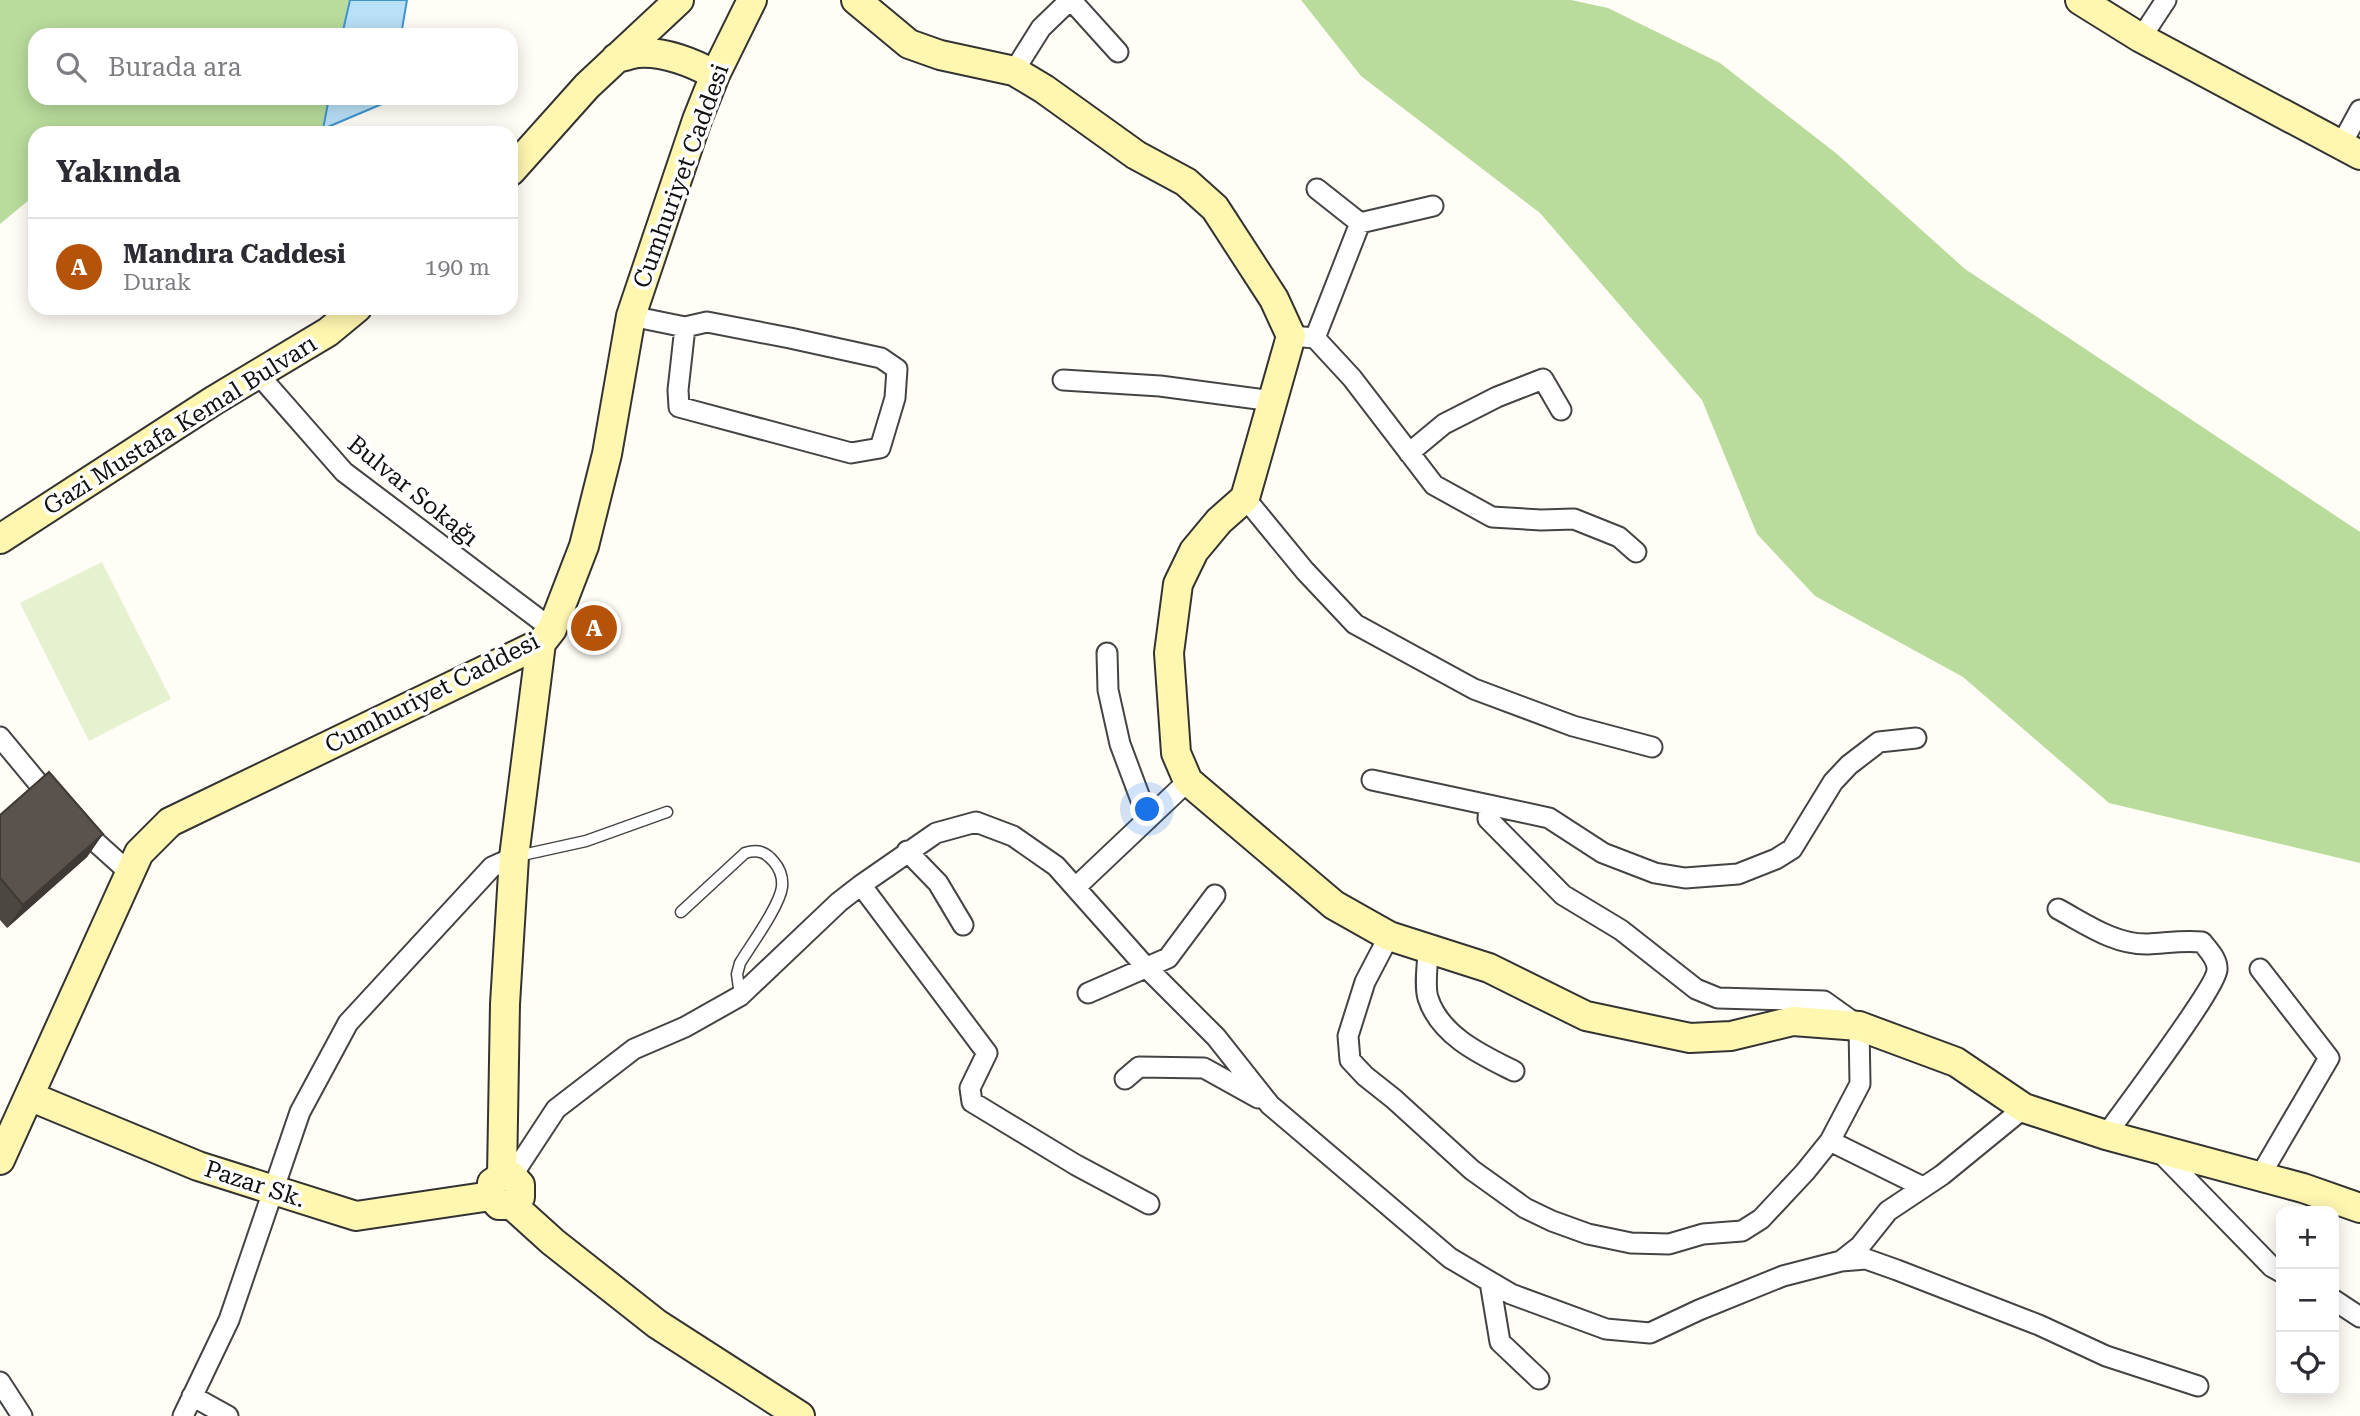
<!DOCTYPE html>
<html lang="tr">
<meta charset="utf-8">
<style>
:root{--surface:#fff;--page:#f2f2f3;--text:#2b2b33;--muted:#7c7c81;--line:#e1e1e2;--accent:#b45309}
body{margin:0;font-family:"Roboto Serif",serif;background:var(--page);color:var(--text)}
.controls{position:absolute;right:21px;bottom:21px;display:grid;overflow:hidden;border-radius:14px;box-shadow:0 4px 18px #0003}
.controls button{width:63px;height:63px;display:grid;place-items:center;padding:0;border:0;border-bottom:2px solid var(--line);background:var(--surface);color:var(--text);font:35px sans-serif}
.you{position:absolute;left:1148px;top:810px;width:24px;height:24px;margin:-18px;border:5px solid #fff;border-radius:50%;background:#1a73e8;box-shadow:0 0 0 10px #1a73e833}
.badge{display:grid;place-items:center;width:46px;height:46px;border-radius:50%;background:var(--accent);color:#fff;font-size:23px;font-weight:700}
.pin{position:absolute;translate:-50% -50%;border:4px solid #fff;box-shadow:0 2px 7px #0006}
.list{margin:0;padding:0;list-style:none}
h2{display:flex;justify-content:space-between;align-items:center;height:91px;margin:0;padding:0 28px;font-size:30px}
h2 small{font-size:23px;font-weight:400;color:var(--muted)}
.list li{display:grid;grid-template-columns:46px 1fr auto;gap:21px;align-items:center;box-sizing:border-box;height:98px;padding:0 28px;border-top:2px solid var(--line)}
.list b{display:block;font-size:26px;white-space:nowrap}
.list p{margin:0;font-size:23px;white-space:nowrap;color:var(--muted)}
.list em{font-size:23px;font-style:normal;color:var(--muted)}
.icon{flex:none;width:38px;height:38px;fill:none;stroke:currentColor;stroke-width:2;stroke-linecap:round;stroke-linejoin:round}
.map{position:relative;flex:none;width:2360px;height:1416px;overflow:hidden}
.search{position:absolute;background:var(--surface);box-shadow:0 4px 18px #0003;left:28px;top:28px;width:490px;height:77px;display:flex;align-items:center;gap:18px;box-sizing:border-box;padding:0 24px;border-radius:21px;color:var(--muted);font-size:26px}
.panel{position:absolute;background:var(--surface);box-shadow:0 4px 18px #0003;left:28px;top:126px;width:490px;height:189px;border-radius:21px}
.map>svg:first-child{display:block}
.forest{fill:#b9dc9c}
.pitch{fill:#e6f2cf}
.water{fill:#b9e0f7;stroke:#3f96cf;stroke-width:2}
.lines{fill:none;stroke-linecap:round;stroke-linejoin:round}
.lane-casing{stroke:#444;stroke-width:13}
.street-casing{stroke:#444;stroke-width:23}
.secondary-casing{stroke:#333;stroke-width:32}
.lane{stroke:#fff;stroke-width:10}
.street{stroke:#fff;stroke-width:19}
.secondary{stroke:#fff6b0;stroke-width:28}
.wall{fill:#4d4742}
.shaded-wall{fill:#3f3936}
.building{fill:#5a524d;stroke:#3f3936;stroke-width:2}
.labels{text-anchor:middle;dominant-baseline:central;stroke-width:7;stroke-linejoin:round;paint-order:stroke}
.street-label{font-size:24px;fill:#111;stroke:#fff}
</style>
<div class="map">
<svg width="2360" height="1416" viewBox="0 0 2360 1416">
<rect width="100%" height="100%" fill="#fffdf5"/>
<path class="forest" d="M 0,0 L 350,0 L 342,35 L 35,35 L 35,98 L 329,98 L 323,129 L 252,133 L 35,133 L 35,195 L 0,224 Z
M 1301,0 L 1571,0 L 1608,8 L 1720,63 L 1837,154 L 1965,269 L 2360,532 L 2360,863 L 2109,803 L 1963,677 L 1815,596 L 1757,534 L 1702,400 L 1540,213 L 1361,76 Z"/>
<path class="pitch" d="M 102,562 L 171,699 L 89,741 L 20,603 Z"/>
<path class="water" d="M 350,0 L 407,0 L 401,35 L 342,35 Z
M 329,98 L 389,98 L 389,101 L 323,129 Z"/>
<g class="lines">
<g class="lane-casing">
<path id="lane" d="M 518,856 L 586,841 L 667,812
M 681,912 L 745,853 C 758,849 766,852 774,862 C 780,869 783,877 782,887 C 780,905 751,945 740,963 L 737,974 L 740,995"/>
</g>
<g class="street-casing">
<path id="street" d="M 1071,0 L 1118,52
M 2141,38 L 2166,0
M 1014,71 L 1041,28 L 1070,0
M 2341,145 L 2360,110
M 1317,189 L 1360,223
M 631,316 L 685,327 L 707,322 L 790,338 L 881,358 L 897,369 L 895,398 L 880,448 L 851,453 L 679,407 L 678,390 L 685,327
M 1291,336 L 1315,338 L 1352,378 L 1434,485 L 1492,517 L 1541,520 L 1574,519 L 1619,537 L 1636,552
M 1315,338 L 1360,223 L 1433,206
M 258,374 L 344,472 L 552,629
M 1063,380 L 1160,386 L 1273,401
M 1409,453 L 1444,424 L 1497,397 L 1543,379 L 1561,410
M 1245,498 L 1305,571 L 1355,624 L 1474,689 L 1573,726 L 1652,747
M 1107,653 L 1108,690 L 1120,744 L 1148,819
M 0,737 L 53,801
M 1372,780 L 1489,805
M 79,827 L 130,873
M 907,851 L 938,883 L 963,925
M 861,885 L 987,1053 L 970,1088 L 972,1102 L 1076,1165 L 1149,1204
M 1076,887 L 1188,781
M 2058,909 C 2086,924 2115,945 2148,944 C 2167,943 2183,940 2202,942 C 2208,950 2218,959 2217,970 C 2216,988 2123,1111 2106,1135
M 1389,936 L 1365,982 L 1348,1036 L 1350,1060 L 1365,1076 L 1394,1099 L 1472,1170 L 1525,1208 L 1552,1221 L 1588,1234 L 1631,1243 L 1669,1244 L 1703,1234 L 1742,1231 L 1761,1219 L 1805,1172 L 1830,1141 L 1860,1084 L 1859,1026 L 1824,1001 L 1718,998 L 1696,989 L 1621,930 L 1563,895 L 1488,819 L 1489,805 L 1549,818 L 1603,853 L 1655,873 L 1685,878 L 1738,874 L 1776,859 L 1792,849 L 1833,782 L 1849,765 L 1879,742 L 1916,738
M 1428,949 C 1428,963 1424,985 1428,998 C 1440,1036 1482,1055 1514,1071
M 2260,969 L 2329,1058 L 2260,1176
M 1088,993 L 1168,958 L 1215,895
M 1125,1079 L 1139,1067 L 1204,1068 L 1258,1098
M 1830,1141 L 1923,1187
M 2157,1149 L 2272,1267 L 2281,1272
M 512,1176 L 556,1109 L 634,1049 L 685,1027 L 740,996 L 839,902 L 861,885 L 936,833 L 976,822 L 1013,836 L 1056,866 L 1144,965 L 1216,1037 L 1270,1105 L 1450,1258 L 1511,1294 L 1606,1329 L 1650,1333 L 1699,1310 L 1783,1276 L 1841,1261 L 1860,1246 L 1888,1211 L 1942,1175 L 2024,1108
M 1841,1261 L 1866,1259 L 1897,1270 L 2039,1325 L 2106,1356 L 2198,1386
M 1490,1282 L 1500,1342 L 1539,1379
M 2334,1300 L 2360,1317
M 0,1382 L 22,1416
M 192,1396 L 228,1416
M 183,1416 L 229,1320 L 300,1112 L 348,1023 L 492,867 L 514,857"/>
</g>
<g class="secondary-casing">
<path id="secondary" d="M 856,0 L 909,44 L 940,55 L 1014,71 L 1044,89 L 1136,155 L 1186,182 L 1215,208 L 1274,299 L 1291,336 L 1245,498 L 1219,521 L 1194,551 L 1178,584 L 1169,653 L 1176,753 L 1188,781 L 1334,905 L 1389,936 L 1489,968 L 1586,1016 L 1690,1038 L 1731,1036 L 1793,1021 L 1859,1026 L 1956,1062 L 2024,1108 L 2106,1135 L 2303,1188 L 2360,1208
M 2080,0 L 2141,38 L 2360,155
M 616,58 C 623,57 631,54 638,53 C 664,51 694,63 715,75
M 511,171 L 587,86 L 679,0
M 0,539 L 213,401 L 328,332 L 357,308
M 29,1096 L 198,1166 L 356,1216 L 491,1196
M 0,1160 L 139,853 L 170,822 L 541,643 L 552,629 L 584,546 L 607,454 L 631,316 L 697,120 L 715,75 L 752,0
M 502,1176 L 512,1176 L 520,1185 L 520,1197 L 512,1205 L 499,1205 L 491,1196 L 492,1183 L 502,1176 L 505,1004 L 514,857 L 541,643
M 512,1205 L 553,1242 L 657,1324 L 800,1416"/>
</g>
<use href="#lane" class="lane"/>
<use href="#street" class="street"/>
<use href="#secondary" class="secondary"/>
</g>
<path class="wall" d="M 0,815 L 103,834 L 87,857 L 7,928 L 0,920 Z"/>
<path class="shaded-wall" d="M 103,834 L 87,857 L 7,928 L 23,905 Z"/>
<path class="building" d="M 49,772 L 103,834 L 23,905 L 0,878 L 0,815 Z"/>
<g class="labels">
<g class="street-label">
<text transform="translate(681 176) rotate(-70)">Cumhuriyet Caddesi</text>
<text transform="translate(180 425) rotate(-32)">Gazi Mustafa Kemal Bulvarı</text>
<text transform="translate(413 491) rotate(39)">Bulvar Sokağı</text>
<text transform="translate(432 693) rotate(-27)">Cumhuriyet Caddesi</text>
<text transform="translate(255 1184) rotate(18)">Pazar Sk.</text>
</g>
</g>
</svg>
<div class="controls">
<button>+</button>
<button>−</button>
<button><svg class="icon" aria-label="locate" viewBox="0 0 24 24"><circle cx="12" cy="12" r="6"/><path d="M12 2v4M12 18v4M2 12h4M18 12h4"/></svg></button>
</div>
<div class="you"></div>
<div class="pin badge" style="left:594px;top:628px">A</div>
<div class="search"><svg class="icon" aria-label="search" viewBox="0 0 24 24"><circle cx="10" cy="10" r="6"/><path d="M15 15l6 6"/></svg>Burada ara</div>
<section class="panel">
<h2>Yakında<small></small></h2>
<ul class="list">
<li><span class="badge">A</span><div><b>Mandıra Caddesi</b><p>Durak</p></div><em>190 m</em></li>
</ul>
</section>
</div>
